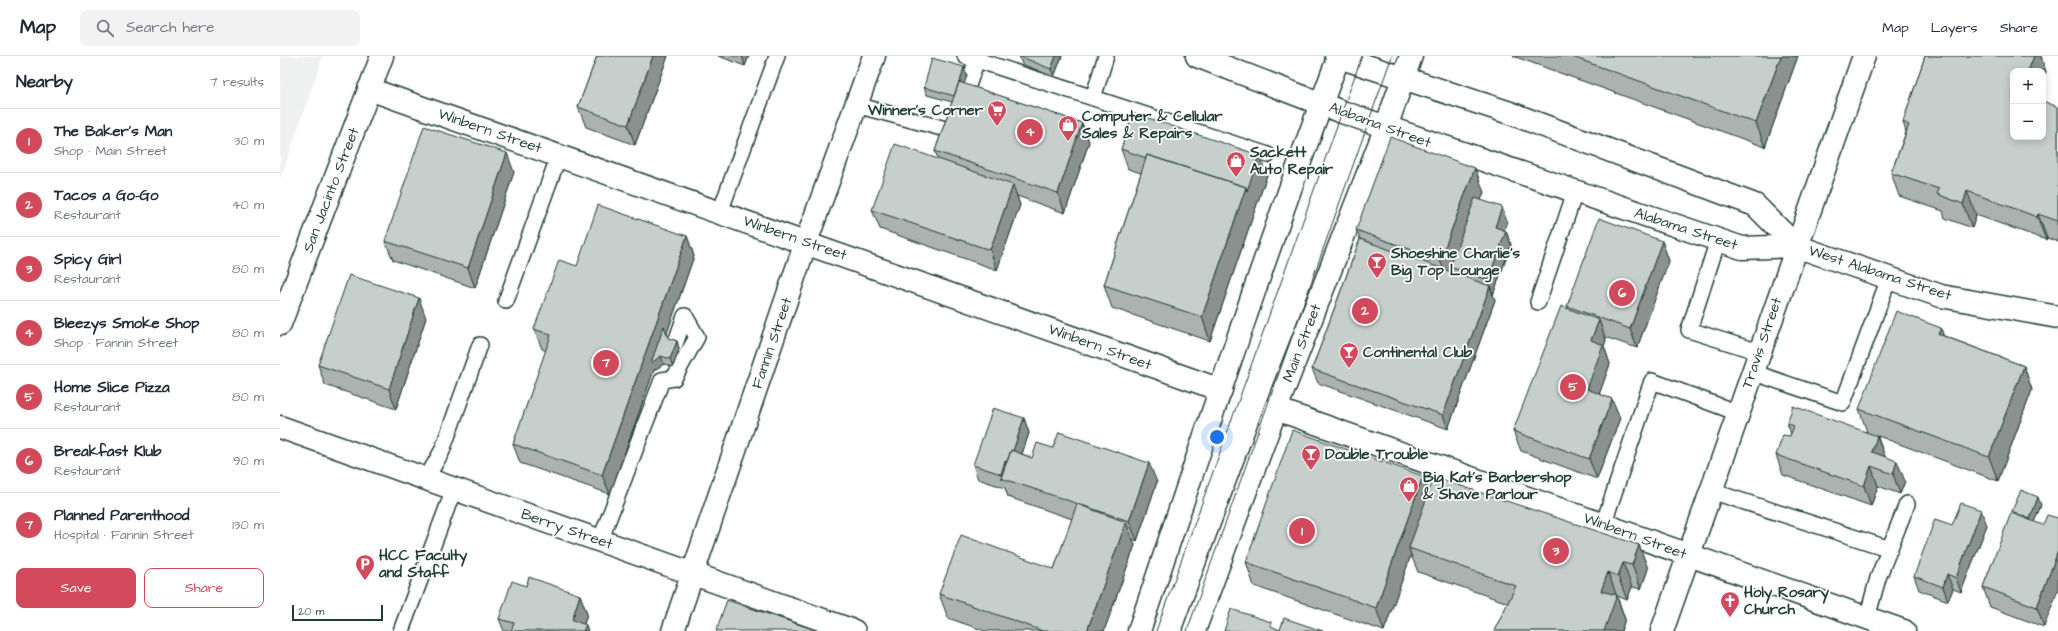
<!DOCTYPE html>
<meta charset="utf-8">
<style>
:root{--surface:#fff;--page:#f2f2f3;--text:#1f2937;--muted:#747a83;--line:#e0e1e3;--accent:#d1495b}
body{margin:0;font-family:"Architects Daughter",sans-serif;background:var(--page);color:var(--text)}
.controls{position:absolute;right:12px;top:12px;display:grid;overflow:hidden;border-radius:8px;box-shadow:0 2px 10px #0003}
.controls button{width:36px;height:36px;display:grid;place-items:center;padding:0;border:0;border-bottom:1px solid var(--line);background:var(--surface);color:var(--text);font:20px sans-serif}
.scale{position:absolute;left:12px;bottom:10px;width:91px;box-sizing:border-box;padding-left:4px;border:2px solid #1f3d34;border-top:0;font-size:11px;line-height:14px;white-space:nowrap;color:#1f3d34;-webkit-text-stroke:3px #fff;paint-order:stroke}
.you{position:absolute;left:937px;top:381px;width:14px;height:14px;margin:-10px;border:3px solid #fff;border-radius:50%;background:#1a73e8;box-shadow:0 0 0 6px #1a73e833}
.badge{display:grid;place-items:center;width:26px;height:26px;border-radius:50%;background:var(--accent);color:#fff;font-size:13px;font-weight:700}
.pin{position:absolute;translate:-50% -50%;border:2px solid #fff;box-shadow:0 1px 4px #0006}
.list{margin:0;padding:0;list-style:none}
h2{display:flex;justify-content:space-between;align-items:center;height:52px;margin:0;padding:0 16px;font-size:17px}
h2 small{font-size:13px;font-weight:400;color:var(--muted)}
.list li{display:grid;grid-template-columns:26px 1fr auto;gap:12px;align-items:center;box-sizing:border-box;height:64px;padding:0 16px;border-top:1px solid var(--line)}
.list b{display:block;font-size:15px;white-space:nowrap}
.list p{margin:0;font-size:13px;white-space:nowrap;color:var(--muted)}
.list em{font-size:13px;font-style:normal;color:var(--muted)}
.actions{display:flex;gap:8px;padding:12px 16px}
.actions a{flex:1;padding:9px 0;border:1px solid var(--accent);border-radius:8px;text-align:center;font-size:14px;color:var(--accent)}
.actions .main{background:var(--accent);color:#fff}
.icon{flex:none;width:22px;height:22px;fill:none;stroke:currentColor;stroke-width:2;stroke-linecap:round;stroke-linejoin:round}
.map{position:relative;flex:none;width:1778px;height:575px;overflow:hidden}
header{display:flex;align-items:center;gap:24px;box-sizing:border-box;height:56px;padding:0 20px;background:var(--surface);border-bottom:1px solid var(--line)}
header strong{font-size:19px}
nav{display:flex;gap:22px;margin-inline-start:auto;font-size:14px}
.search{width:280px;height:36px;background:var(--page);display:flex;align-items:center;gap:10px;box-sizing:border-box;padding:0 14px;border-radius:8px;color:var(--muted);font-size:15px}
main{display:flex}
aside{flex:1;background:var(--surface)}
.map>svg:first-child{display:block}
.built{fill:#eef1f0}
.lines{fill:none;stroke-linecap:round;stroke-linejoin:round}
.lane-casing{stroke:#1f3d34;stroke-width:18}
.street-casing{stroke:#1f3d34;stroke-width:25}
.secondary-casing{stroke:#1f3d34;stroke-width:25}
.primary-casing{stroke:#1f3d34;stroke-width:25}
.lane{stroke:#fff;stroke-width:15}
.street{stroke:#fff;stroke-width:22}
.secondary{stroke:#fff;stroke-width:22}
.primary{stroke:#fff;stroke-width:22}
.tram{stroke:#1f3d34;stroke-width:1}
.wall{fill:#abb2af;stroke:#1f3d34}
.shaded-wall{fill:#8b918f;stroke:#1f3d34}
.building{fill:#c7cfcc;stroke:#1f3d34}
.labels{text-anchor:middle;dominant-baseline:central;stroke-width:3.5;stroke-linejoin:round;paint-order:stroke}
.poi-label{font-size:15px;font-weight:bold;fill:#1f3d34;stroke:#fff;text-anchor:start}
.street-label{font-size:15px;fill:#1f3d34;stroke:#fff}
</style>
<header>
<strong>Map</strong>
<div class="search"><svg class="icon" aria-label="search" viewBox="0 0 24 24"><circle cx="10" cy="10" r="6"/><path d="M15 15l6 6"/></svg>Search here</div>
<nav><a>Map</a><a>Layers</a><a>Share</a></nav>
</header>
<main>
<aside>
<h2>Nearby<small>7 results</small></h2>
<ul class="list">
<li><span class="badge">1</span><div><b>The Baker's Man</b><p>Shop · Main Street</p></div><em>30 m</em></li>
<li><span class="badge">2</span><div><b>Tacos a Go-Go</b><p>Restaurant</p></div><em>40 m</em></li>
<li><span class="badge">3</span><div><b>Spicy Girl</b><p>Restaurant</p></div><em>80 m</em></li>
<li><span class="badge">4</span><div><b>Bleezys Smoke Shop</b><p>Shop · Fannin Street</p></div><em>80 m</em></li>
<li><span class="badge">5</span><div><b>Home Slice Pizza</b><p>Restaurant</p></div><em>80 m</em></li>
<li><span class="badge">6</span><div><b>Breakfast Klub</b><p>Restaurant</p></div><em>90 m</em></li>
<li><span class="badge">7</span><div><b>Planned Parenthood</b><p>Hospital · Fannin Street</p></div><em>130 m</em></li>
</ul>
<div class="actions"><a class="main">Save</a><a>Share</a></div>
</aside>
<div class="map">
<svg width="1778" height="575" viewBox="0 0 1778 575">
<rect width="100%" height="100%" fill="#fff"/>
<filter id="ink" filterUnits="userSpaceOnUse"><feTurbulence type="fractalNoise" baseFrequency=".025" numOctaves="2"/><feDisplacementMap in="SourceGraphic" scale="8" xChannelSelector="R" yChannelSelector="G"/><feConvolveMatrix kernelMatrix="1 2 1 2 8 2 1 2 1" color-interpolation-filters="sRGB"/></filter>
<g filter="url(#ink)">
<path class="built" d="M 0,0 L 43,0 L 0,124 Z"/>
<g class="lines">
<g class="lane-casing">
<path id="lane" d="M 685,0 L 988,99
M 813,42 L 826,0
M 576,49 L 673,75 L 698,0
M 440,156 L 497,0
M 1438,184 L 1409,274 L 1479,296
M 226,245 L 279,99
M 1258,246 L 1295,136
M 1472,316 L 1563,347 L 1609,222
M 146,423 L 162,395 L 200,289
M 1431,435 L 1610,493
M 1323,469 L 1372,325 L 1458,357
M 320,485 L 382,324 L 394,322 L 417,281 L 405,260 L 394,291
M 1587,562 L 1598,522 L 1627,448
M 121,575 L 174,433"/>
</g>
<g class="street-casing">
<path id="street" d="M 89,33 L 941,334
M 996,353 L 1624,575
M 0,371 L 574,575"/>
</g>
<g class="secondary-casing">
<path id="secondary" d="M 917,0 L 1062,56 L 1462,192 L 1516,190 L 1661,240 L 1778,261
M 1056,0 L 1230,57 L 1475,149 L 1516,190
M 859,575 C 924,383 987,190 1059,0
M 914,575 L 996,353 L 1106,71 L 1131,0
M 1382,575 L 1584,0"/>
</g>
<g class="primary-casing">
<path id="primary" d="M 0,268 L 102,0
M 393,575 L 526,186 L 594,0"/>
</g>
<use href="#lane" class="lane"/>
<use href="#street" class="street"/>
<use href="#secondary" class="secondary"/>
<use href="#primary" class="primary"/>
<path class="tram" d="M 876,575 L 1082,0
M 907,575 L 1112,0"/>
</g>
<path class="wall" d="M 317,0 L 388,0 L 355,89 L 306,71 L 298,51 Z
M 438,0 L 469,0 L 465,10 Z
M 739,0 L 782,0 L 774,21 L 742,8 Z
M 1233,0 L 1518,0 L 1485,91 Z
M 1645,0 L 1761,0 L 1766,16 L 1733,81 L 1778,51 L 1778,186 L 1767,182 L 1766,184 L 1696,159 L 1692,172 L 1665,162 L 1663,155 L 1619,140 L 1611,117 L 1626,76 L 1623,66 Z
M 687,19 L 684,28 L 802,67 L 809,86 L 785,157 L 737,140 L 740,149 L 717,214 L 600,173 L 592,154 L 658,103 L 655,95 L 672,46 L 647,39 L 644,31 Z
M 841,93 L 987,119 L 930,285 L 832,252 L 824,229 L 861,117 L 848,113 Z
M 234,116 L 195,232 L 113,204 L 105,185 Z
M 1204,136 L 1201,144 L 1227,166 L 1224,174 L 1226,175 L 1231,189 L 1213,239 L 1215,244 L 1168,373 L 1038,327 L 1032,313 L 1080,183 L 1076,174 Z
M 407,180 L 414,200 L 387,277 L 388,282 L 397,285 L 399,293 L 393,311 L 384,308 L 374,314 L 330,438 L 240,407 L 233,388 L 266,295 L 262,293 L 254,273 L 297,210 Z
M 1382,185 L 1389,205 L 1357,292 L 1325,281 L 1326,284 L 1324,290 L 1330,308 L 1319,338 L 1332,343 L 1340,362 L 1317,423 L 1241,395 L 1233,375 L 1288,253 L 1287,250 Z
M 146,262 L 116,353 L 45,329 L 38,309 Z
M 1664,280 L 1744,310 L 1752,334 L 1718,425 L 1598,380 L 1604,400 L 1625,425 L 1620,438 L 1598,430 L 1591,450 L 1503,419 L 1496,399 L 1510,380 L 1511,378 L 1507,367 L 1587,376 L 1579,353 Z
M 744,362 L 749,377 L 742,398 L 752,402 L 877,426 L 857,485 L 852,483 L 855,489 L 824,575 L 705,575 L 668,562 L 659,538 L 774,513 L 792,463 L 728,441 L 725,432 L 698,423 L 693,409 Z
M 1143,420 L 1149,437 L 1359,489 L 1368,513 L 1361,533 L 1352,531 L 1347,544 L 1337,540 L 1345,563 L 1341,575 L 1214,575 L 1228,547 L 1138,516 L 1131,499 L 1104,575 L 974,530 L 966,506 Z
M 1761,449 L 1754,466 L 1764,571 L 1710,551 L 1703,531 L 1732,457 L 1732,455 Z
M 1672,469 L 1707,469 L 1681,536 L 1673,533 L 1668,545 L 1639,534 L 1634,520 Z
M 246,530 L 300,539 L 307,558 L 304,568 L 308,575 L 224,575 L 219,563 Z"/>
<path class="shaded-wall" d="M 373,0 L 388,0 L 355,89 L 348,69 Z
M 462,0 L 469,0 L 465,10 Z
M 776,0 L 782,0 L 774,21 L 771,13 Z
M 1501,0 L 1518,0 L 1485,91 L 1476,67 Z
M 1754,0 L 1761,0 L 1766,16 L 1763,23 L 1763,15 L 1748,15 Z
M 684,11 L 687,19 L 678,48 L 676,40 Z
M 802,67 L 809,86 L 785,157 L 778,137 Z
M 227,97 L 234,116 L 195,232 L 188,212 Z
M 979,99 L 987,119 L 930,285 L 922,261 L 966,131 Z
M 1195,112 L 1204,136 L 1174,213 L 1170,211 L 1172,218 L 1169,228 L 1160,204 Z
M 733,129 L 740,149 L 717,214 L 710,194 Z
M 1687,135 L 1696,159 L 1692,172 L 1683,148 Z
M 1222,151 L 1227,166 L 1220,186 L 1215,171 Z
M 1758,158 L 1767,182 L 1766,184 L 1757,161 Z
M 1226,175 L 1231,189 L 1213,239 L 1208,224 Z
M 407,180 L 414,200 L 387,277 L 390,290 L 381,300 L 384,308 L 374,314 L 330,438 L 322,419 Z
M 1382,185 L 1389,205 L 1357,292 L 1350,273 Z
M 1210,230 L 1215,244 L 1168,373 L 1163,359 Z
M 139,242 L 146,262 L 116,353 L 109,333 Z
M 1319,264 L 1326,284 L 1324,290 L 1330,308 L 1314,353 L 1307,333 L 1311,284 Z
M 1661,272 L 1669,296 L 1658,278 Z
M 397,285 L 399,293 L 393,311 L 390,303 Z
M 1744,310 L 1752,334 L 1718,425 L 1709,401 Z
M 1332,343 L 1340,362 L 1317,423 L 1309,403 Z
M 744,362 L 749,377 L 734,421 L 729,407 Z
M 1597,380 L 1605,400 L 1600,413 L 1592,396 Z
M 725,405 L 730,419 L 722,422 L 721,418 Z
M 1617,405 L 1625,425 L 1620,438 L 1613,418 Z
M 869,407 L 877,426 L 857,485 L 849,465 Z
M 1591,410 L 1598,430 L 1591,450 L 1584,430 Z
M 1143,420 L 1151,443 L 1129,492 L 1131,499 L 1104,575 L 1096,552 Z
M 1758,441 L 1761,449 L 1752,471 L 1750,463 Z
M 1701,454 L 1707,469 L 1681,536 L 1676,522 Z
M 846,466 L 855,489 L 824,575 L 807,575 Z
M 1359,489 L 1368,513 L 1361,533 L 1352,509 Z
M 1778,495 L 1778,534 L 1764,571 L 1757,551 Z
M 1343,507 L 1352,531 L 1347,544 L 1338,520 Z
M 1328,516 L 1345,563 L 1341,575 L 1324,575 L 1321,535 Z
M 1667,518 L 1673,533 L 1668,545 L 1663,531 Z
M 300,539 L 307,558 L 302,575 L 292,564 Z
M 306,569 L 308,575 L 303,575 Z"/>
<path class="building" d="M 317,0 L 373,0 L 348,69 L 298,51 Z
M 739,0 L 776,0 L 771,13 Z
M 1290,0 L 1501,0 L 1476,67 Z
M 1645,0 L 1754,0 L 1748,15 L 1733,15 L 1733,81 L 1763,81 L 1763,45 L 1778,51 L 1778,165 L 1758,158 L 1757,161 L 1687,135 L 1683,148 L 1657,138 L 1659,133 L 1611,117 L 1629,69 L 1623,66 Z
M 652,2 L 684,11 L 680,26 L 679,26 L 674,40 L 644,31 Z
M 679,26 L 802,67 L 778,137 L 655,95 Z
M 853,57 L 979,99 L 967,135 L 966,131 L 867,99 L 866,102 L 841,93 Z
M 144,70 L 227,97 L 188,212 L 105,185 Z
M 1110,81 L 1195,112 L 1160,204 L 1076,174 Z
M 615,88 L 733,129 L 710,194 L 592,154 Z
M 867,99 L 966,131 L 922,261 L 824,229 Z
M 1195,142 L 1222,151 L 1215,171 L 1226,175 L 1208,224 L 1170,211 Z
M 318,149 L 407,180 L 322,419 L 233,388 L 271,279 L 254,273 L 279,204 L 297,210 Z
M 1319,162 L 1382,185 L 1350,273 L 1287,250 Z
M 1080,183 L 1210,230 L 1163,359 L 1032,313 Z
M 69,219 L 139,242 L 109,333 L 38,309 Z
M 1281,250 L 1319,264 L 1311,284 L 1323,289 L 1307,333 L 1332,343 L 1309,403 L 1233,375 Z
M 1616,255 L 1661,272 L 1658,278 L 1744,310 L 1709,401 L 1579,353 Z
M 384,270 L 388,282 L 397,285 L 390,303 L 381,300 L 371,307 Z
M 1513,350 L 1597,380 L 1592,396 L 1617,405 L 1613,418 L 1591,410 L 1584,430 L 1496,399 L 1503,379 L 1510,380 L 1514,370 L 1507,367 Z
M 713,352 L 744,362 L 733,395 L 731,394 L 727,406 L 725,405 L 721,418 L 693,409 Z
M 1012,374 L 1143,420 L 1096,552 L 966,506 Z
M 779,376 L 869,407 L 849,465 L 721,422 L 731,394 L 752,402 L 757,387 L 773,392 Z
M 1154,421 L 1359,489 L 1352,509 L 1343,507 L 1338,520 L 1328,516 L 1321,535 L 1337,539 L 1324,575 L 1214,575 L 1236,530 L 1129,492 Z
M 1741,434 L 1758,441 L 1750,463 L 1732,455 Z
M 1681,447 L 1701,454 L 1676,522 L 1667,518 L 1663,531 L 1634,520 L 1655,463 L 1672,469 Z
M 797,448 L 846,466 L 807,575 L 763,575 L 659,538 L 681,479 L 774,513 Z
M 1731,457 L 1763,469 L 1767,459 L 1778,462 L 1778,495 L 1757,551 L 1703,531 Z
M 249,521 L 300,539 L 292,564 L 306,569 L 303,575 L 231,575 L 234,567 L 219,563 L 232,525 L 246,530 Z
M 447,544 L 538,575 L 436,575 Z
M 951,553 L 991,566 L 991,570 L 1000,574 L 1004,562 L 1043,575 L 944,575 Z"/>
</g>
<defs>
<g id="supermarket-pin" transform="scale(1)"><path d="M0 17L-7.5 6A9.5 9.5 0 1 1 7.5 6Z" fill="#d1495b" stroke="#fff"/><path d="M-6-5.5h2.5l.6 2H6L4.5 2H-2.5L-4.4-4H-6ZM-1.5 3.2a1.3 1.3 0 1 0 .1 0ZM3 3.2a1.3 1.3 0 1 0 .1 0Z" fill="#fff"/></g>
<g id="shop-pin" transform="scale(1)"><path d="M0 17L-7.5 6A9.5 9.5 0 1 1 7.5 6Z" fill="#d1495b" stroke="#fff"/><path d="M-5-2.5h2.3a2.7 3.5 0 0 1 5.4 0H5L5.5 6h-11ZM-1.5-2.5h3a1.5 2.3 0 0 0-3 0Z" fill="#fff"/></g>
<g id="bar-pin" transform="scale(1)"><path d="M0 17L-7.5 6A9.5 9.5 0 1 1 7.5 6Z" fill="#d1495b" stroke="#fff"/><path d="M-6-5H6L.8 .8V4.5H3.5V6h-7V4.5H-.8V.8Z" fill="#fff"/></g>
<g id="parking-pin" transform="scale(1)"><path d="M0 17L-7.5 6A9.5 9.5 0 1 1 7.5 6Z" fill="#d1495b" stroke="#fff"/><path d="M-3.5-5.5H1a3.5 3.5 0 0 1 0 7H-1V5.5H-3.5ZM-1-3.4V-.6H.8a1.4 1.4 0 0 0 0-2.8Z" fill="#fff"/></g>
<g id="church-pin" transform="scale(1)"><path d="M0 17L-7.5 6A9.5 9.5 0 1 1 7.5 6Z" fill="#d1495b" stroke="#fff"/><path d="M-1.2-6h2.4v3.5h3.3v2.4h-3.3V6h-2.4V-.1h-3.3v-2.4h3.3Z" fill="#fff"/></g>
</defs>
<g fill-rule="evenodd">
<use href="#supermarket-pin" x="717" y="54"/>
<use href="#shop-pin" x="788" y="69"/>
<use href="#shop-pin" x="956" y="105"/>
<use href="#bar-pin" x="1097" y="206"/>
<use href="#bar-pin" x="1069" y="296"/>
<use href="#bar-pin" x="1031" y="398"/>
<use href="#shop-pin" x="1129" y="430"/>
<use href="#parking-pin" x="85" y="508"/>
<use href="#church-pin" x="1450" y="545"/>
</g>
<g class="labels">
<g class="poi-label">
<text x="703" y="54" text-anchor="end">Winner's Corner</text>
<text x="802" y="60">Computer &amp; Cellular<tspan x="802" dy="17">Sales &amp; Repairs</tspan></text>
<text x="970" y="96">Sackett<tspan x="970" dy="17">Auto Repair</tspan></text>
<text x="1111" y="197">Shoeshine Charlie's<tspan x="1111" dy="17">Big Top Lounge</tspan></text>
<text x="1083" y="296">Continental Club</text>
<text x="1045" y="398">Double Trouble</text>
<text x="1143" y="421">Big Kat's Barbershop<tspan x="1143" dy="17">&amp; Shave Parlour</tspan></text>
<text x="99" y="499">HCC Faculty<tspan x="99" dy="17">and Staff</tspan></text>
<text x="1464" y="536">Holy Rosary<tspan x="1464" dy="17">Church</tspan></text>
</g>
<g class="street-label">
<text transform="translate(1100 69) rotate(20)">Alabama Street</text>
<text transform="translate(210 75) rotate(19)">Winbern Street</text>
<text transform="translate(51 134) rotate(-69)">San Jacinto Street</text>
<text transform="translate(1406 173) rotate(18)">Alabama Street</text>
<text transform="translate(515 182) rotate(19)">Winbern Street</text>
<text transform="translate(1600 217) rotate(18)">West Alabama Street</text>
<text transform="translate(492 287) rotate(-71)">Fannin Street</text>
<text transform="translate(1022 287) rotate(-69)">Main Street</text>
<text transform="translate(1482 287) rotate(-71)">Travis Street</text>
<text transform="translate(820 291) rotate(20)">Winbern Street</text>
<text transform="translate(287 473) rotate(19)">Berry Street</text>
<text transform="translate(1355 480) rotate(20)">Winbern Street</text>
</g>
</g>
</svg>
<div class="controls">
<button>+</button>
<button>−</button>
</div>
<div class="scale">20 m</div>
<div class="you"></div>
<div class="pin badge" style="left:1022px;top:475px">1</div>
<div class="pin badge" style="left:1085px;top:255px">2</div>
<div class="pin badge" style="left:1276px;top:495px">3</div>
<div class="pin badge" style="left:750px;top:76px">4</div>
<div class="pin badge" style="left:1293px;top:331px">5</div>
<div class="pin badge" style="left:1342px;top:237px">6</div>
<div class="pin badge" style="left:326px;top:307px">7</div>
</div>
</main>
